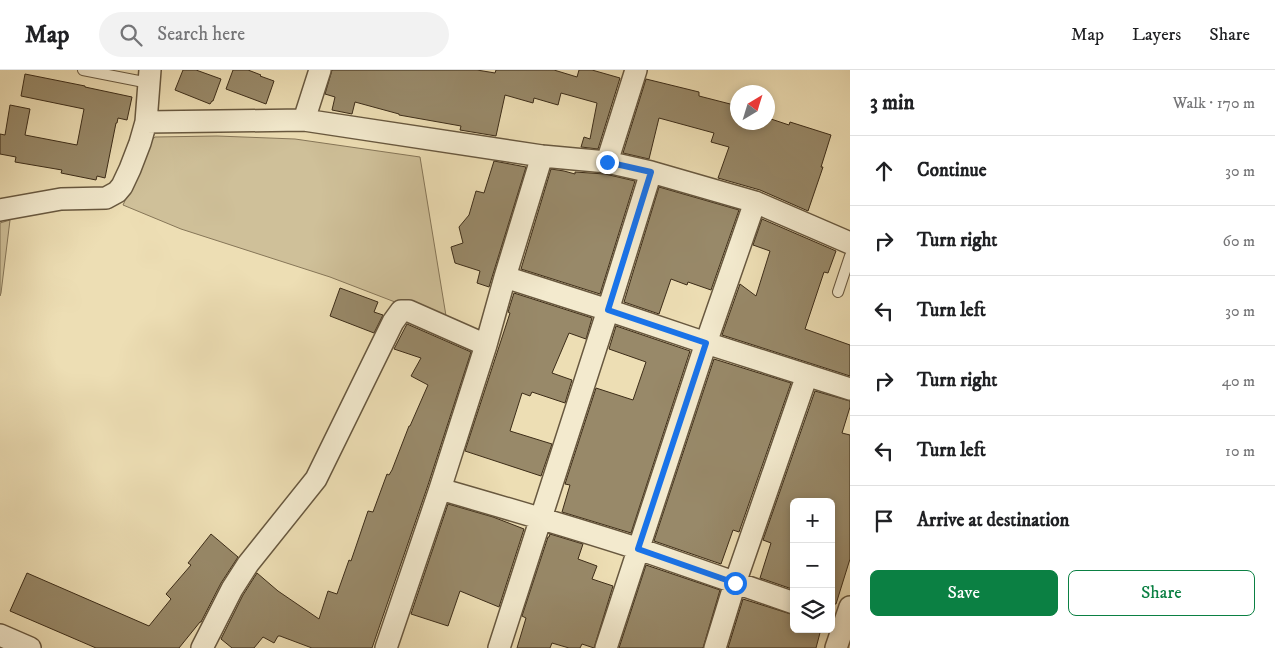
<!DOCTYPE html>
<meta charset="utf-8">
<style>
:root{--surface:#fff;--page:#f2f2f2;--text:#202124;--muted:#757577;--line:#e0e0e0;--accent:#0b8043}
body{margin:0;font-family:"IM FELL DW Pica",serif;background:var(--page);color:var(--text)}
.controls{position:absolute;right:15px;bottom:15px;display:grid;overflow:hidden;border-radius:8px;box-shadow:0 2px 8px #0003}
.controls button{width:45px;height:45px;display:grid;place-items:center;padding:0;border:0;border-bottom:1px solid var(--line);background:var(--surface);color:var(--text);font:25px sans-serif}
.compass{position:absolute;left:730px;top:15px;width:45px;height:45px;border-radius:50%;background:var(--surface);box-shadow:0 2px 8px #0003;rotate:38deg}
.stop{position:absolute;width:15px;height:15px;margin:-11px;border:4px solid #1a73e8;border-radius:50%;background:#fff}
.stop.end{background:#1a73e8;border-color:#fff;box-shadow:0 1px 5px #0008}
.list{margin:0;padding:0;list-style:none}
h2{display:flex;justify-content:space-between;align-items:center;height:65px;margin:0;padding:0 20px;font-size:21px}
h2 small{font-size:16px;font-weight:400;color:var(--muted)}
.list li{display:grid;grid-template-columns:32px 1fr auto;gap:15px;align-items:center;box-sizing:border-box;height:70px;padding:0 20px;border-top:1px solid var(--line)}
.list b{display:block;font-size:19px;white-space:nowrap}
.list em{font-size:16px;font-style:normal;color:var(--muted)}
.actions{display:flex;gap:10px;padding:15px 20px}
.actions a{flex:1;padding:11px 0;border:1px solid var(--accent);border-radius:8px;text-align:center;font-size:18px;color:var(--accent)}
.actions .main{background:var(--accent);color:#fff}
.icon{flex:none;width:28px;height:28px;fill:none;stroke:currentColor;stroke-width:2;stroke-linecap:round;stroke-linejoin:round}
.map{position:relative;flex:none;width:850px;height:578px;overflow:hidden}
header{display:flex;align-items:center;gap:30px;box-sizing:border-box;height:70px;padding:0 25px;background:var(--surface);border-bottom:1px solid var(--line)}
header strong{font-size:24px}
nav{display:flex;gap:28px;margin-inline-start:auto;font-size:18px}
.search{width:350px;height:45px;background:var(--page);display:flex;align-items:center;gap:12px;box-sizing:border-box;padding:0 18px;border-radius:28px;color:var(--muted);font-size:19px}
main{display:flex}
aside{flex:1;background:var(--surface)}
.map>svg:first-child{display:block}
.green{fill:#cfc099;stroke:#867658}
.building{fill:#988969;stroke:#3c2c18}
.lines{fill:none;stroke-linecap:round;stroke-linejoin:round}
.lane-casing{stroke:#68583f;stroke-width:12}
.street-casing{stroke:#68583f;stroke-width:24}
.lane{stroke:#f3eace;stroke-width:10}
.street{stroke:#f3eace;stroke-width:21}
.route{stroke:#1a73e8;stroke-width:6}
</style>
<header>
<strong>Map</strong>
<div class="search"><svg class="icon" aria-label="search" viewBox="0 0 24 24"><circle cx="10" cy="10" r="6"/><path d="M15 15l6 6"/></svg>Search here</div>
<nav><a>Map</a><a>Layers</a><a>Share</a></nav>
</header>
<main>
<div class="map">
<svg width="850" height="578" viewBox="0 0 850 578">
<rect width="100%" height="100%" fill="#eddeb4"/>
<filter id="stains"><feTurbulence type="fractalNoise" baseFrequency=".004" numOctaves="4"/><feColorMatrix values="0 0 0 0 .2 0 0 0 0 .09 0 0 0 0 .02 0 0 0 .5 -.17"/></filter>
<radialGradient id="worn" r=".72"><stop offset=".6" stop-color="#630" stop-opacity="0"/><stop offset="1" stop-color="#630" stop-opacity=".3"/></radialGradient>
<path class="green" d="M 217,66 L 295,69 L 420,87 L 447,252 L 330,207 L 181,159 L 123,135 L 138,102 L 148,73 L 155,67 Z
M 10,150 L 1,223 L 0,226 L 0,153 Z"/>
<path class="building" d="M 183,0 L 196,0 L 221,9 L 213,31 L 212,31 L 210,34 L 175,20 Z
M 233,0 L 248,0 L 261,5 L 260,6 L 274,11 L 266,34 L 226,19 Z
M 332,0 L 477,0 L 495,3 L 496,0 L 554,0 L 577,7 L 579,0 L 592,0 L 620,8 L 598,79 L 581,77 L 584,67 L 590,69 L 597,33 L 561,23 L 558,35 L 534,28 L 533,33 L 505,25 L 496,66 L 460,60 L 461,56 L 399,45 L 399,44 L 355,32 L 352,44 L 332,40 L 335,27 L 325,24 Z
M 25,4 L 85,16 L 85,17 L 132,27 L 127,50 L 118,48 L 117,53 L 116,53 L 105,108 L 97,106 L 96,110 L 61,103 L 62,100 L 15,92 L 16,87 L 0,84 L 0,64 L 5,65 L 10,35 L 30,39 L 25,65 L 77,75 L 84,39 L 21,26 Z
M 646,9 L 699,22 L 699,26 L 738,36 L 738,52 L 768,52 L 768,48 L 789,55 L 790,52 L 831,65 L 821,97 L 823,97 L 808,141 L 760,120 L 718,108 L 729,77 L 711,72 L 714,63 L 659,48 L 649,89 L 623,83 Z
M 494,91 L 526,97 L 489,217 L 477,213 L 480,201 L 455,193 L 451,177 L 463,173 L 459,157 L 469,145 L 476,121 L 484,123 Z
M 551,99 L 564,101 L 575,104 L 575,102 L 605,104 L 635,111 L 600,224 L 521,199 Z
M 659,117 L 739,140 L 711,220 L 688,212 L 687,215 L 671,209 L 659,244 L 624,232 Z
M 762,149 L 836,181 L 828,203 L 824,202 L 805,259 L 850,275 L 850,306 L 722,265 L 740,214 L 756,226 L 770,181 L 753,175 Z
M 340,218 L 378,232 L 374,242 L 383,245 L 374,263 L 330,246 Z
M 514,223 L 592,248 L 586,269 L 569,263 L 552,303 L 572,310 L 565,333 L 532,322 L 530,326 L 522,323 L 510,361 L 552,374 L 541,406 L 465,381 L 510,243 L 508,242 Z
M 407,254 L 471,282 L 428,415 L 372,578 L 312,578 L 280,566 L 278,566 L 274,573 L 263,567 L 254,578 L 232,578 L 221,569 L 243,525 L 257,503 L 278,521 L 319,549 L 328,521 L 337,524 L 349,490 L 351,491 L 368,441 L 373,442 L 387,404 L 389,405 L 392,400 L 409,356 L 410,356 L 428,315 L 411,306 L 421,288 L 394,279 Z
M 616,256 L 690,281 L 631,463 L 562,442 L 570,415 L 565,414 L 596,318 L 633,330 L 646,292 L 609,279 Z
M 714,289 L 791,313 L 739,462 L 733,460 L 721,494 L 654,471 Z
M 815,321 L 850,331 L 850,337 L 842,363 L 850,365 L 850,489 L 836,534 L 831,534 L 831,432 L 794,432 L 794,514 L 792,519 L 760,508 L 771,473 L 763,470 Z
M 448,434 L 493,447 L 524,459 L 499,537 L 460,521 L 448,556 L 411,544 Z
M 211,464 L 238,487 L 221,513 L 201,552 L 200,552 L 179,578 L 96,578 L 10,541 L 27,503 L 149,556 L 171,529 L 166,524 L 191,495 L 188,493 Z
M 550,464 L 583,474 L 578,489 L 597,496 L 592,509 L 613,516 L 594,578 L 582,574 L 580,578 L 569,578 L 552,573 L 550,578 L 517,578 L 526,548 L 522,546 L 548,467 L 549,467 Z
M 646,495 L 720,520 L 703,578 L 619,578 Z
M 743,529 L 794,545 L 794,559 L 821,559 L 816,578 L 728,578 Z"/>
<g class="lines">
<g class="lane-casing">
<path id="lane" d="M 83,0 L 149,13
M 838,222 L 850,186"/>
</g>
<g class="street-casing">
<path id="street" d="M 304,50 L 320,0
M 146,52 L 304,50 L 542,86 L 607,92 L 651,102 L 755,132 L 850,173
M 607,92 L 636,0
M 0,140 L 61,129 L 106,128 L 117,122 L 122,116 L 130,99 L 140,73 L 146,52 L 150,0
M 505,207 L 608,240 L 706,273 L 850,319
M 440,419 C 506,438 571,457 636,478 C 689,496 741,515 794,533
M 0,565 L 30,578
M 202,578 L 232,519 L 248,494 L 316,409 L 393,252 L 401,241 L 409,241 L 486,275
M 386,578 L 440,419 L 486,275 L 505,207 L 542,86
M 499,578 L 608,240 L 651,102
M 606,578 L 706,273 L 755,132
M 715,578 L 735,513 L 807,305
M 836,578 L 850,537"/>
</g>
<use href="#lane" class="lane"/>
<use href="#street" class="street"/>
</g>
<g class="lines">
<path class="route" d="M 607,92 L 651,102 L 608,240 L 706,273 L 638,479 L 735,513"/>
</g>
<rect width="100%" height="100%" filter="url(#stains)"/>
<rect width="100%" height="100%" fill="url(#worn)"/>
</svg>
<div class="controls">
<button>+</button>
<button>−</button>
<button><svg class="icon" aria-label="layers" viewBox="0 0 24 24"><path d="M12 4l9 5-9 5-9-5zM3 14l9 5 9-5"/></svg></button>
</div>
<svg class="compass" viewBox="-18 -18 36 36"><path d="M0-13l5 13h-10z" fill="#e53935"/><path d="M0 13l5-13h-10z" fill="#757577"/></svg>
<div class="stop" style="left:735px;top:513px"></div>
<div class="stop end" style="left:607px;top:92px"></div>
</div>
<aside>
<h2>3 min<small>Walk · 170 m</small></h2>
<ul class="list">
<li><svg class="icon" aria-label="ahead" viewBox="0 0 24 24"><path d="M12 20V5M6 11l6-6 6 6"/></svg><div><b>Continue</b></div><em>30 m</em></li>
<li><svg class="icon" aria-label="right" viewBox="0 0 24 24"><path d="M7 20v-9h11M14 6l5 5-5 5"/></svg><div><b>Turn right</b></div><em>60 m</em></li>
<li><svg class="icon" aria-label="left" viewBox="0 0 24 24"><path d="M17 20v-9H6M10 6l-5 5 5 5"/></svg><div><b>Turn left</b></div><em>30 m</em></li>
<li><svg class="icon" aria-label="right" viewBox="0 0 24 24"><path d="M7 20v-9h11M14 6l5 5-5 5"/></svg><div><b>Turn right</b></div><em>40 m</em></li>
<li><svg class="icon" aria-label="left" viewBox="0 0 24 24"><path d="M17 20v-9H6M10 6l-5 5 5 5"/></svg><div><b>Turn left</b></div><em>10 m</em></li>
<li><svg class="icon" aria-label="arrive" viewBox="0 0 24 24"><path d="M6 21V4h12l-3 4 3 4H6"/></svg><div><b>Arrive at destination</b></div></li>
</ul>
<div class="actions"><a class="main">Save</a><a>Share</a></div>
</aside>
</main>
